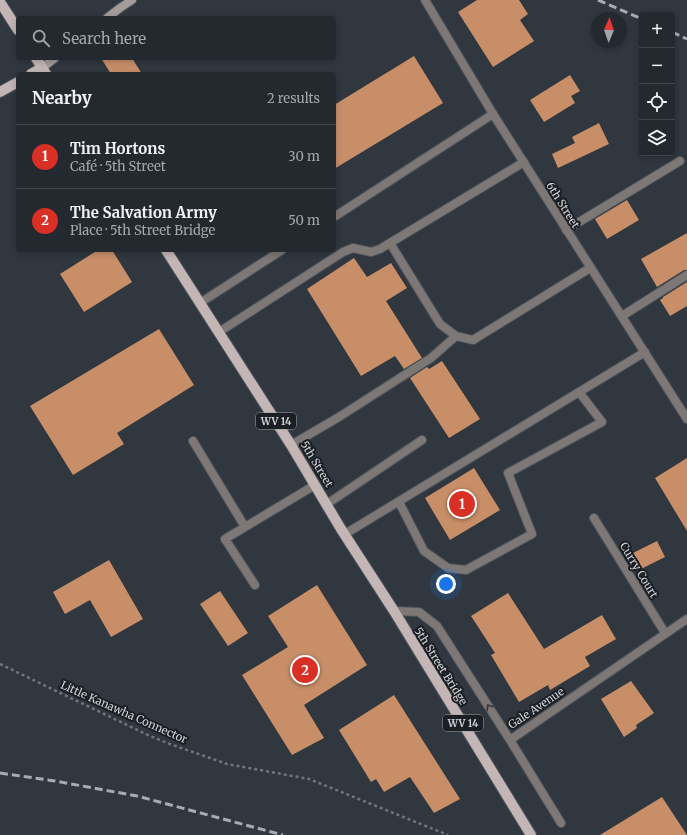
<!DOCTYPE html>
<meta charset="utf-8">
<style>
:root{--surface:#24292f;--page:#30353b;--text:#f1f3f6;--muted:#a3a6aa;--line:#41454b;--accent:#d93025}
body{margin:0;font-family:Merriweather,serif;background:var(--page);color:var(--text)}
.controls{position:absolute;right:12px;top:12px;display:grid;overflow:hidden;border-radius:4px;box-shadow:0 2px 6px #0003}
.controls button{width:36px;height:36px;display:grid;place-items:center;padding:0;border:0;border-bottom:1px solid var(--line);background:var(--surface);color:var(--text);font:20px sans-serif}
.compass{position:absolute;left:591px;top:12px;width:36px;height:36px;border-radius:50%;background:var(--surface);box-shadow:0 2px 6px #0003;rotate:2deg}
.you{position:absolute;left:446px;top:584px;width:14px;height:14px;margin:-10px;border:3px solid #fff;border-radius:50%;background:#1a73e8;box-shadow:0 0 0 6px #1a73e833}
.badge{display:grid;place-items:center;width:26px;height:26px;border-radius:50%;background:var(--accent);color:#fff;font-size:13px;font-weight:700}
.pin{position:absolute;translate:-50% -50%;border:2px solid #fff;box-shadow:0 1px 4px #0006}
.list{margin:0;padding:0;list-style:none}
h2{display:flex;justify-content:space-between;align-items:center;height:52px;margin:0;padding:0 16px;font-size:17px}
h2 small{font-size:13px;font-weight:400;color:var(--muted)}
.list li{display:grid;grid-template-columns:26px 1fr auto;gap:12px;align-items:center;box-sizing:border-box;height:64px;padding:0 16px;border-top:1px solid var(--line)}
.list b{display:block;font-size:15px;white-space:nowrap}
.list p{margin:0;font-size:13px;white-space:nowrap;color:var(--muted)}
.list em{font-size:13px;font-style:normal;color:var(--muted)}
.icon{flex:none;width:22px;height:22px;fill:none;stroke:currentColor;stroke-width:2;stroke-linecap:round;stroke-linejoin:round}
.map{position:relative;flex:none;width:687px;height:835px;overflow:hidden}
.search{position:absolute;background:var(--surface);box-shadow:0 2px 6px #0003;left:16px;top:16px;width:320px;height:44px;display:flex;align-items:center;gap:10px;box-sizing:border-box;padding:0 14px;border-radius:4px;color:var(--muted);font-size:15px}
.panel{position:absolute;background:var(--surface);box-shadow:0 2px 6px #0003;left:16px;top:72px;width:320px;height:180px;border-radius:4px}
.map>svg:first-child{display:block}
.building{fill:#c88e68}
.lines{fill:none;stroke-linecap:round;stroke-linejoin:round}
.lane-casing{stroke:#4d535b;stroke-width:10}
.street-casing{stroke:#4d535b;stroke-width:10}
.secondary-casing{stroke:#4d535b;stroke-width:10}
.primary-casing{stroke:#4d535b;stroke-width:12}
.path{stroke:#71767d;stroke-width:2.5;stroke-dasharray:3 3;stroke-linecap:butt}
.lane{stroke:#7d7776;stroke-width:8}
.street{stroke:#7d7776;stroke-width:8}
.secondary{stroke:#a49b9a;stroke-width:8}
.primary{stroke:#c3b6b5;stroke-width:10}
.rail{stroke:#a7acb2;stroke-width:3;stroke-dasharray:8 4;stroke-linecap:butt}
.oneway{stroke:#38393b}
.labels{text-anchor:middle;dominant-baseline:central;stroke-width:4;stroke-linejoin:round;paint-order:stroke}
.shield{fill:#1b1e22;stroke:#9a9da2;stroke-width:1}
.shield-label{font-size:10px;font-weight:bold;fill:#d0d4d9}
.street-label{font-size:11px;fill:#d0d4d9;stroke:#1b1e22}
</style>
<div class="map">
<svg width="687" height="835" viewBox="0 0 687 835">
<rect width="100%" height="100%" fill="#30373f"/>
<path class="building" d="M 477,0 L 519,0 L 528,14 L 520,20 L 534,41 L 493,67 L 458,12 Z
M 414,56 L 443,103 L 334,169 L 334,105 Z
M 101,58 L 132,58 L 142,74 L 111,74 Z
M 570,75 L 580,91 L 571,96 L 575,103 L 544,122 L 530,100 Z
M 599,123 L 609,144 L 558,168 L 552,154 L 575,143 L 572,137 Z
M 627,200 L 639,220 L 607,239 L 595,219 Z
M 687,233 L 687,270 L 684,270 L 657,287 L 641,259 Z
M 98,250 L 112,250 L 132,282 L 84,312 L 60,274 Z
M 354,258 L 367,277 L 391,263 L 407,288 L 386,301 L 422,358 L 404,369 L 395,356 L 361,376 L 307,289 Z
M 687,282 L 687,306 L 670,316 L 660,300 L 663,298 L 663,297 Z
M 159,329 L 194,385 L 117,433 L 124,444 L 73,475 L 30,406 Z
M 442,361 L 480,419 L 449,438 L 410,378 L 427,367 L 429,369 Z
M 687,458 L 687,531 L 655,478 Z
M 474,468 L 500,510 L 450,540 L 425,498 Z
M 657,541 L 665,557 L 639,570 L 631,554 Z
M 109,560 L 143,619 L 111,637 L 90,600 L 65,614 L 53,592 Z
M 317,585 L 367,665 L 304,705 L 324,738 L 292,755 L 242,675 L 288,647 L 268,616 Z
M 220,591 L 248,633 L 228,646 L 200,604 Z
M 508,593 L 544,649 L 602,615 L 616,639 L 585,657 L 590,666 L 550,690 L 548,685 L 519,702 L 491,655 L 495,653 L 471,616 Z
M 631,681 L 654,713 L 636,725 L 637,728 L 624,737 L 601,699 Z
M 394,695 L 460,799 L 434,813 L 410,777 L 384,792 L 376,779 L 371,782 L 339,730 Z
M 662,797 L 687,835 L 600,835 Z"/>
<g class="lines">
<g class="lane-casing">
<path id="lane" d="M 334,217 L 493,114
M 566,230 L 680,161
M 390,243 L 440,324 L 456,336 L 473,340 L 590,268
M 200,303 L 282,250
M 622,316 L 687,275
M 219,332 L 343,252 L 353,248 L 371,252 L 380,249 L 524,162
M 193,441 L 245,527
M 291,445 L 339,417 L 431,358 L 456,336
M 399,502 L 424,551 L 448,568 L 466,570 L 532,534 L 508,473 L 602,422 L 579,392
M 327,504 L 422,440
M 345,534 L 645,352
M 255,585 L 225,539 L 315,485"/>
</g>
<g class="street-casing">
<path id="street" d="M 425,0 L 493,114 L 687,419
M 594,518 L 665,633
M 394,611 L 419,612 L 437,626 L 510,740 L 561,823
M 510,740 L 687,619"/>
</g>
<g class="secondary-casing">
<path id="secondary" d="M 107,18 L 120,8 L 132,0
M 42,68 L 55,58"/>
</g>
<g class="primary-casing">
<path id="primary" d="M 0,2 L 18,30
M 36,58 L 46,74
M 31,74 L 42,68
M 0,92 L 18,82
M 166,250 L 291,445 L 341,529 L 394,611 L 531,835"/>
</g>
<path class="path" d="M 0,664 L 150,736 L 170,744 L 227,764 L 309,779 L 448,835"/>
<use href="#lane" class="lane"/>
<use href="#street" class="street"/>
<use href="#secondary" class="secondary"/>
<use href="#primary" class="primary"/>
<path class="rail" d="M 598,0 L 642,19
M 672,32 L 687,39
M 0,773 L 55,781 L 137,796 L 283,835"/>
</g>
<defs><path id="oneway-chevron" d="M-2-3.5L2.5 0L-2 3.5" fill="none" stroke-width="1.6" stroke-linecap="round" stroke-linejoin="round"/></defs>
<use class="oneway" href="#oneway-chevron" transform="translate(489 707) rotate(-123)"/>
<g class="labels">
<g class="shield">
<rect x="256" y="413" width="40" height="16" rx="3"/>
<rect x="443" y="715" width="40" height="16" rx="3"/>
</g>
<g class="shield-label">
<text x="276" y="421">WV 14</text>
<text x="463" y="723">WV 14</text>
</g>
<g class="street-label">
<text transform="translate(563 205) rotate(58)">6th Street</text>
<text transform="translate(317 464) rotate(59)">5th Street</text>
<text transform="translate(639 570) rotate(59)">Curry Court</text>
<text transform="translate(441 666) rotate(58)">5th Street Bridge</text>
<text transform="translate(536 708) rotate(-34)">Gale Avenue</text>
<text transform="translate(124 712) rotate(24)">Little Kanawha Connector</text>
</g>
</g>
</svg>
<div class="controls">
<button>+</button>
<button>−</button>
<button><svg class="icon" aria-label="locate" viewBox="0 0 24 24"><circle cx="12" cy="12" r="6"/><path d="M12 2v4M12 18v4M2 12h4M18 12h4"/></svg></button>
<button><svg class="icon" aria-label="layers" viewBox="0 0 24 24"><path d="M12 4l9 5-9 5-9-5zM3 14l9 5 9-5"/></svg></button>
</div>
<svg class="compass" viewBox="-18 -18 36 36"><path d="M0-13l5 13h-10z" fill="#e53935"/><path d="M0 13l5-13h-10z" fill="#a3a6aa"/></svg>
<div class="you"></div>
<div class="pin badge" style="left:462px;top:504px">1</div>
<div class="pin badge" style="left:305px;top:670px">2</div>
<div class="search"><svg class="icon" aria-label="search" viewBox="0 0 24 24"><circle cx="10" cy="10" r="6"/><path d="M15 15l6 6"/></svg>Search here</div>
<section class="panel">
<h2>Nearby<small>2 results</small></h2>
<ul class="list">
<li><span class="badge">1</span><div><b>Tim Hortons</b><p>Café · 5th Street</p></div><em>30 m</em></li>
<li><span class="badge">2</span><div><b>The Salvation Army</b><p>Place · 5th Street Bridge</p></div><em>50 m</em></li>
</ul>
</section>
</div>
